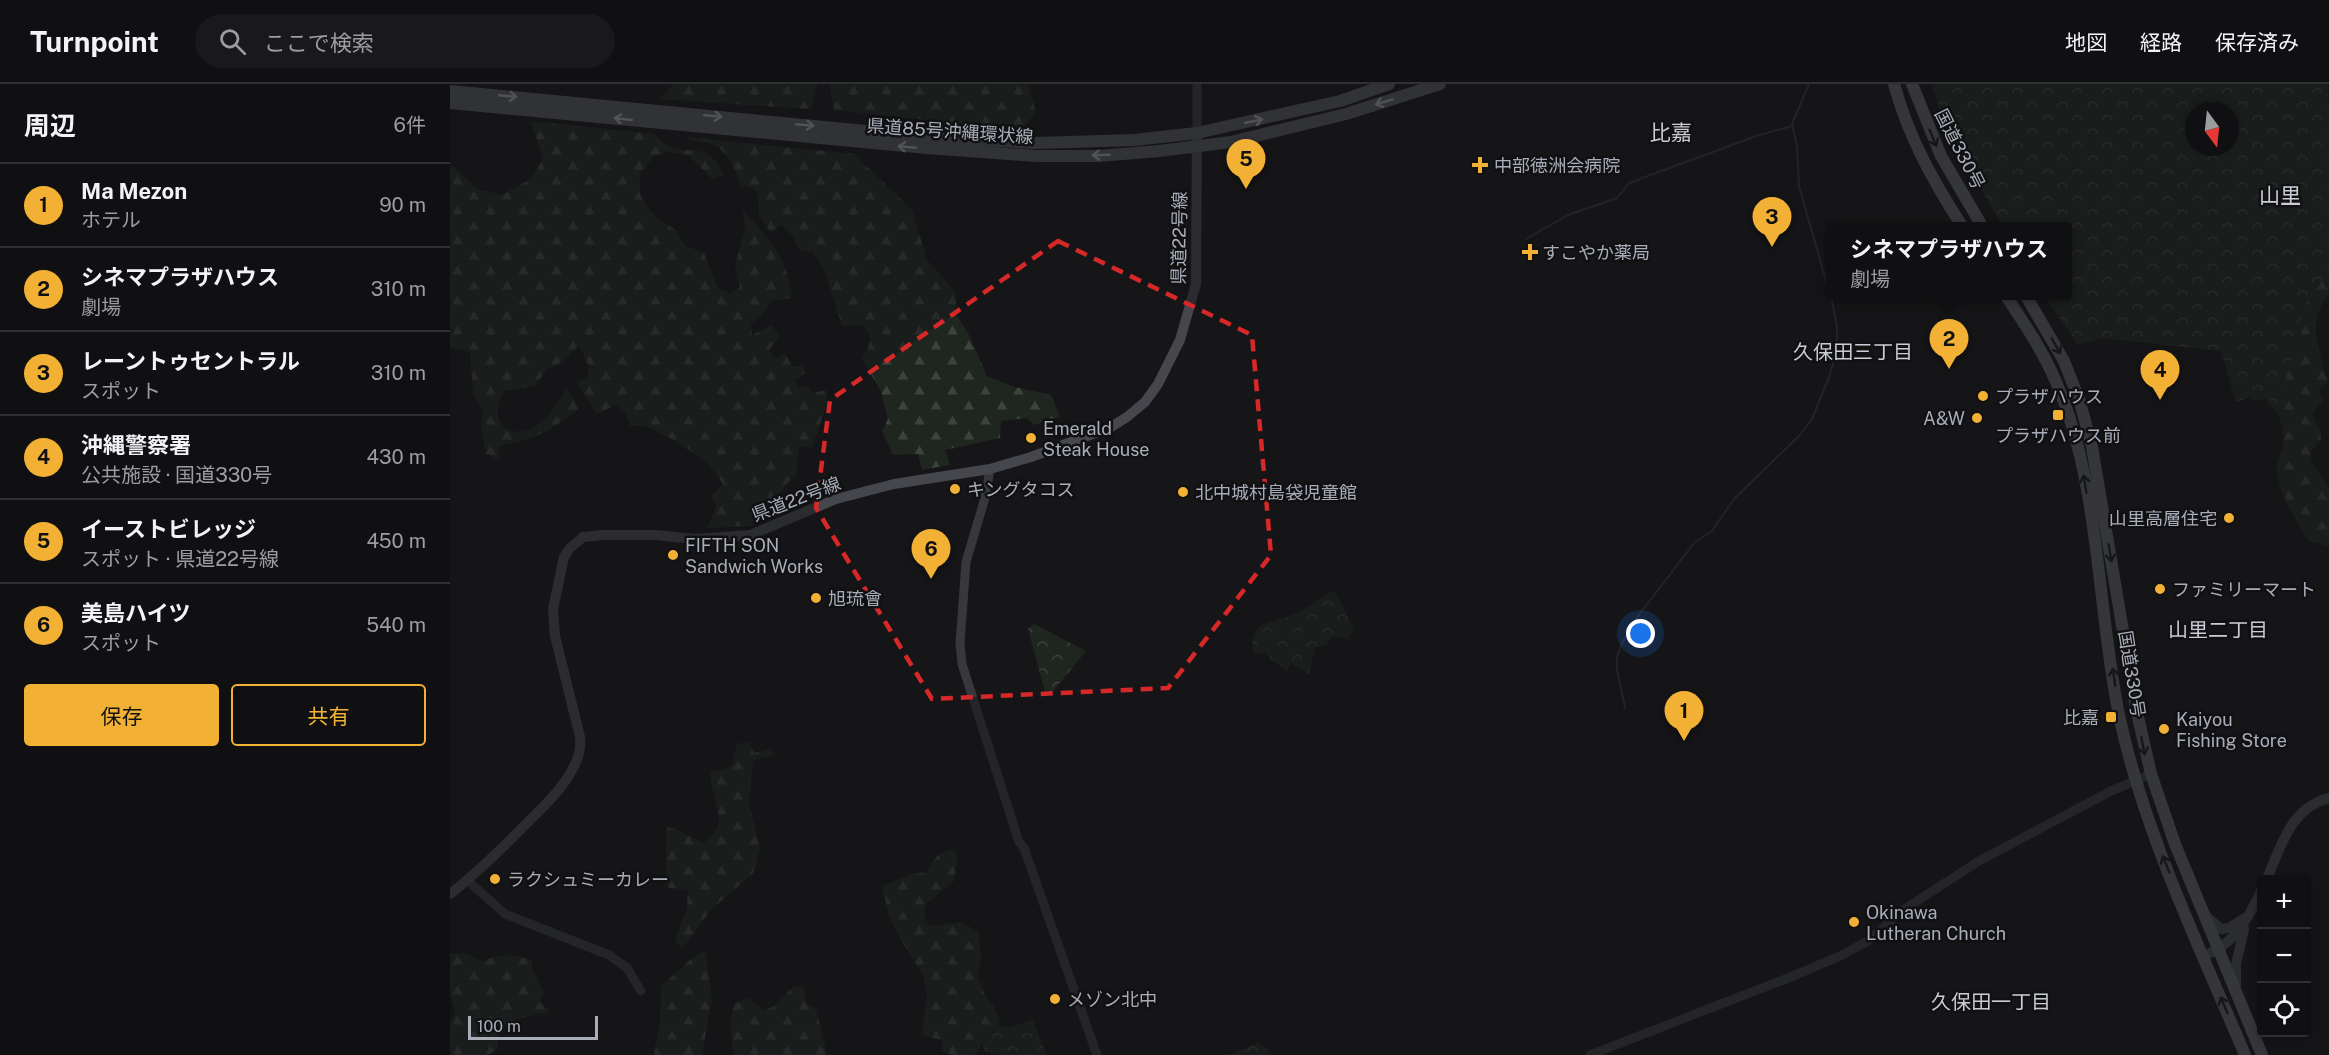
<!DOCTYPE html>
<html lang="ja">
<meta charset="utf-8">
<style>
:root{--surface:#101012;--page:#19191b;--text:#f1f3f6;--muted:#9c9d9f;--line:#303032;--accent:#f2b134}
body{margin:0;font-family:"Public Sans","Noto Sans JP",sans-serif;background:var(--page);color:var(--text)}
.controls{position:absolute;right:18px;bottom:18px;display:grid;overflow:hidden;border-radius:6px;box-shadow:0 3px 9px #0003}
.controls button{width:54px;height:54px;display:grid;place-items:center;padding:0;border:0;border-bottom:2px solid var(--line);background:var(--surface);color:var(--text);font:30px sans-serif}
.compass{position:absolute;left:1735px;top:18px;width:54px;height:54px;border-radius:50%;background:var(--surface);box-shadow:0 3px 9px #0003;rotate:165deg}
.scale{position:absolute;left:18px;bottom:15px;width:130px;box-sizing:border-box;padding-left:6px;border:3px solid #a8adb8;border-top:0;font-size:16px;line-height:21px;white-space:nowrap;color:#a8adb8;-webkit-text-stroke:4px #111113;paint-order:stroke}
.you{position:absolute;left:1191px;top:550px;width:21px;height:21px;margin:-15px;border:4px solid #fff;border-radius:50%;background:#1a73e8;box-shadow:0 0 0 9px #1a73e833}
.badge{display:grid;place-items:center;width:39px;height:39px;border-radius:50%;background:var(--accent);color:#111;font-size:20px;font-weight:700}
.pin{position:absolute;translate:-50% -50px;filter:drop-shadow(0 2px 3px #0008)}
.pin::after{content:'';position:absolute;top:32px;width:21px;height:18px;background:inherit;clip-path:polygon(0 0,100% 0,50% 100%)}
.popup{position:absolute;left:1376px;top:138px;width:246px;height:78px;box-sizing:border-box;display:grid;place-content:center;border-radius:6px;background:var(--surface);filter:drop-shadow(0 2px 4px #0005);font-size:20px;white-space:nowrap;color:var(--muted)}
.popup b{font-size:22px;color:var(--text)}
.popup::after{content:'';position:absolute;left:50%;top:100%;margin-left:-12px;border:12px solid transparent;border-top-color:var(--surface)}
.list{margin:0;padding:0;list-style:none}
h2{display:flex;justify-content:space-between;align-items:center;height:78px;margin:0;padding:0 24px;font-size:26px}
h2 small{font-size:20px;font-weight:400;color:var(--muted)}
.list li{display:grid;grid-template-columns:39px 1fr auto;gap:18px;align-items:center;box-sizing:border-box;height:84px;padding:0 24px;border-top:2px solid var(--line)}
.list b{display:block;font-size:22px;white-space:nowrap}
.list p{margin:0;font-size:20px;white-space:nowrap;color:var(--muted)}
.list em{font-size:20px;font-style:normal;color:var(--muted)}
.actions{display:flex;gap:12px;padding:18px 24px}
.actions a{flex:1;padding:14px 0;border:2px solid var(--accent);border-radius:6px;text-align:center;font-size:21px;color:var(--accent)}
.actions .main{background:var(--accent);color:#111}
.icon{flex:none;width:33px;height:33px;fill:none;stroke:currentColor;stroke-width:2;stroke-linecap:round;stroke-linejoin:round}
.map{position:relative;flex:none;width:1879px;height:971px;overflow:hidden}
header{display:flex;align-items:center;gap:36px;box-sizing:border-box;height:84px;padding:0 30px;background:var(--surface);border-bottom:2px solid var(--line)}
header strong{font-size:28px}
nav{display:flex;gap:33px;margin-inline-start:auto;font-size:21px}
.search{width:420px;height:54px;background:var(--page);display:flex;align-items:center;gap:15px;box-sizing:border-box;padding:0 21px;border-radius:33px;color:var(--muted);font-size:22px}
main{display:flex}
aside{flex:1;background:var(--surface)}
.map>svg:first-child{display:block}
.forest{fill:url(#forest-firs)}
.park{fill:url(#park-crowns);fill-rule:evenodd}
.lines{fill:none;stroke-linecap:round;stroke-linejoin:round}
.stream{stroke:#2c353c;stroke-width:2}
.tertiary{stroke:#37383d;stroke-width:9}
.secondary{stroke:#45474d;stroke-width:10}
.primary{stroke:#53555c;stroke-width:12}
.trunk{stroke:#5b5e65;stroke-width:12}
.oneway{stroke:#979ba6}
.oneway2{stroke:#18191b}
.marked{fill:none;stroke:#d62828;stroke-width:4.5;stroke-dasharray:12 8;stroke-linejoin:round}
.poi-dot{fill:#f2b134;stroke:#111113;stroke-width:2}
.labels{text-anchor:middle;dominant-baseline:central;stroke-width:5;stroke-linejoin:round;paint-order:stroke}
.street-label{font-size:18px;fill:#a8adb8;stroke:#111113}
.poi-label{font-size:18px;fill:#a8adb8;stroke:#111113;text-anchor:start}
.neighbourhood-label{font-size:20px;fill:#c9ccd4;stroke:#111113}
.quarter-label{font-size:21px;fill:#c9ccd4;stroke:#111113}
</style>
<header>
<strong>Turnpoint</strong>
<div class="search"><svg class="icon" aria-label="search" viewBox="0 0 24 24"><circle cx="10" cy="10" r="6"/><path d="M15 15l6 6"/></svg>ここで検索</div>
<nav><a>地図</a><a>経路</a><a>保存済み</a></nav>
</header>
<main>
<aside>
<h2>周辺<small>6件</small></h2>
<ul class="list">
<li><span class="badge">1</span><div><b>Ma Mezon</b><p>ホテル</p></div><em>90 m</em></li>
<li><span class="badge">2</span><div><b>シネマプラザハウス</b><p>劇場</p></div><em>310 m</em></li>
<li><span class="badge">3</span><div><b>レーントゥセントラル</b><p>スポット</p></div><em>310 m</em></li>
<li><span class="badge">4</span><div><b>沖縄警察署</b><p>公共施設 · 国道330号</p></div><em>430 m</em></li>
<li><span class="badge">5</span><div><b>イーストビレッジ</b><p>スポット · 県道22号線</p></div><em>450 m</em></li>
<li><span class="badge">6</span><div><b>美島ハイツ</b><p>スポット</p></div><em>540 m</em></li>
</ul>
<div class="actions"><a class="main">保存</a><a>共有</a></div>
</aside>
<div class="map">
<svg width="1879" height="971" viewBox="0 0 1879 971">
<defs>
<pattern id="forest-firs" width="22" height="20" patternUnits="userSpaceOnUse" patternTransform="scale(1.5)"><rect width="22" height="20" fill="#1e261f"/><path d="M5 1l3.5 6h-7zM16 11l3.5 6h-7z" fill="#3c433d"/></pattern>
<pattern id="park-crowns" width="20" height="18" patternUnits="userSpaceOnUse" patternTransform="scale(1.5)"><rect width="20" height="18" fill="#1e261f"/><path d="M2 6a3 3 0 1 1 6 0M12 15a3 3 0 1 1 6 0" fill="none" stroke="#3c433d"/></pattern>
</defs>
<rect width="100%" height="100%" fill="#161618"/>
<path class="forest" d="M 223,0 L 367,0 L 367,2 L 361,25 L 210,15 Z
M 379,0 L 578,0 L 586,28 L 574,43 L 535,42 L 384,26 Z
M 1879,16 L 1879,210 C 1856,237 1869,267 1878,297 L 1869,307 L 1873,316 L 1862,330 L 1870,347 L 1871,356 L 1861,368 L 1861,377 L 1879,404 L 1879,462 L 1859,457 C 1846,435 1828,411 1827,384 C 1827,376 1832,368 1833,361 C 1835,341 1829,327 1814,315 L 1801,317 L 1790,286 Z
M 81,37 L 204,50 C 209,54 214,60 219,62 C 248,72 257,57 274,91 L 262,95 L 238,71 L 218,68 L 203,73 L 190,90 L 190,111 L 204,132 L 227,147 L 234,161 L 254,169 L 268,204 L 281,210 L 290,203 L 285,182 L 295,144 L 293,125 C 319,157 337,171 342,214 L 322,217 L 311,233 L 301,239 L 302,251 L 322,241 L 329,253 L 320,265 L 324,275 L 335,269 L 342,283 L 353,281 L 355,289 L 345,296 L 349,304 L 357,302 L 361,309 L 377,306 L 377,320 L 362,363 L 349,363 L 346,391 C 334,402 327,411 328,428 L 301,442 L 258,444 L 266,422 L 261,412 L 273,400 L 259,380 L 226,357 L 195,342 L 180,342 L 175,328 L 166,321 L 147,330 L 127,299 L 137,293 L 139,283 L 129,261 L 113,278 L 97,285 L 85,302 L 54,307 C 52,312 48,319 48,325 C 45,348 72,354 87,341 C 100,332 108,318 117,305 L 129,324 C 100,348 86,355 49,362 L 48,375 L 36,370 L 31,345 L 33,326 L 23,310 L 20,268 L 0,264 L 0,80 L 27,105 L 52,111 L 82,94 L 93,75 Z
M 236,53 L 404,70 L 462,126 L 477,176 L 506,208 L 506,230 L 518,249 L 537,292 L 565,303 L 601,311 L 610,333 L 584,341 L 577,334 L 551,337 L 550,354 L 495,366 L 500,381 L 472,386 L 468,370 L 443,371 L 432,347 L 438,335 L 431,308 L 412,274 C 421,260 424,255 412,241 L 392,242 L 375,188 L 363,168 L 349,166 L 343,152 L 331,140 L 321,150 L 309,130 L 308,111 L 303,104 L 290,101 C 284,82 277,62 254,58 C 247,57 242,58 236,53 Z
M 299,658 L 304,669 L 321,665 L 324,671 L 303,677 L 299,720 L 310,764 L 303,789 L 261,826 L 232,865 L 225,856 L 237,824 L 238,805 L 219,804 L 216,799 L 216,743 L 225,745 L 254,759 C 258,754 264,749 267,744 C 274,729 258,707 261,688 L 275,685 L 282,681 L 287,660 Z
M 505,765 L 507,776 L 504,797 L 476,820 L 474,833 L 480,842 L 511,838 L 529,848 L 531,876 L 527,892 L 536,913 L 543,921 L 551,938 L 541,946 L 525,971 L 501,971 L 492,967 L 492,956 L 472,951 L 477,910 L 473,892 L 446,847 L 439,832 L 432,802 L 462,790 L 477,788 C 484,774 488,767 505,765 Z
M 255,866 L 262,915 L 252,971 L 204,971 L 210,939 L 211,902 L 241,875 Z
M 14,869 L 32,877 C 53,869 61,870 82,876 L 82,885 L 94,908 L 90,918 L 100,928 C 85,931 55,934 49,950 C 47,954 48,961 48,965 L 38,971 L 0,971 L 0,938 L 2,936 L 5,925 L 0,911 L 0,870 Z
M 344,902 L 354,903 L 356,920 L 366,925 L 377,971 L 283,971 L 280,937 L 284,920 L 298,914 L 314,926 C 328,923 333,912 344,902 Z"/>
<path class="park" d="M 1482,0 L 1878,0 L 1879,186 L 1858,216 L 1828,322 L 1812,309 L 1786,318 L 1771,267 L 1652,254 L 1628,261 L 1595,212 L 1618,212 L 1618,142 L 1553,142 L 1497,49 ZM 1744,27 L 1780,27 L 1780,63 L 1744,63 Z
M 884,506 L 904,544 L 898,555 L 882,553 L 876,562 L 865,563 L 859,590 L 841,580 L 837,587 L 821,576 L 816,568 L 803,570 C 803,563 801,553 806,547 C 812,537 830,536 840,532 C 856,525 870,515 884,506 Z
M 584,540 L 636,567 L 600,611 L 595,608 L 578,545 Z
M 583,936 L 596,971 L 548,971 L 534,967 L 530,946 L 544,940 L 555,944 Z
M 809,959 L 817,964 L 820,971 L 777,971 Z"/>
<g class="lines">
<path class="stream" d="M 1359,0 L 1342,40 L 1347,62 L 1349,102 L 1380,211
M 1076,155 L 1118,131 L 1167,114 L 1179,99 L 1306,52 L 1342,42
M 1175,624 L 1167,586 L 1167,573 L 1172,559 L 1188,532 L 1245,458 L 1262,447 L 1284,415 L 1349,352 L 1362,335 L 1379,293 L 1387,266 L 1387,242 L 1381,212"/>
<path class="tertiary" d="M 747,0 L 747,49
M 540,385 L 535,414 L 516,478 L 510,559 L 512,580 L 569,758 L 574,764 L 647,971
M 17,796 L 55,830 L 159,871 L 177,884 L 191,907
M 1140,971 L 1343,892 L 1390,872 L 1418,857 L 1453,826 L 1529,777 L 1661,707 L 1701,690"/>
<path class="secondary" d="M 1816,796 C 1831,764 1840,723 1879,714
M 0,810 C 27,789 51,765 75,741 C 92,724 112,706 123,684 C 129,674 131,665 130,653 L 105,552 L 103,525 L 114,473 L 120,464 L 133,453 L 153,451 L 205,451 L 245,455 L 300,451 L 386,415 L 444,400 L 540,385 L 581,373 L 661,343 L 677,333 L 695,318 L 708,300 L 730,256 L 746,200 L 747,49
M 1756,832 L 1771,845 L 1779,844 L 1795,834
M 1754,872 C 1788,857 1796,838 1812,805
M 1786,903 L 1786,880 L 1794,845"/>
<path class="primary" d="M 0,7 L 478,53 L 586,59 L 684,56 L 747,49 L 890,17 L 939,0
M 0,19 L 477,64 L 586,72 L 648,72 L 709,67 L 781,58 L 896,30 L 990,0"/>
<path class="trunk" d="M 1444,0 C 1458,52 1483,97 1512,142
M 1462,0 L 1491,72 L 1532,142
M 1556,212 C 1574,239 1593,267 1606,298 C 1650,398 1647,524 1669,631 C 1694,749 1749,861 1795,971
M 1576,212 L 1614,277 L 1630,318 L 1642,363 L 1686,624 L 1701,690 L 1725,760 L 1812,971"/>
</g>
<defs><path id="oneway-shaft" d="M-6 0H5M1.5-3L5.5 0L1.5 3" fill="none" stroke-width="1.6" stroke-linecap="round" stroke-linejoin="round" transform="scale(1.5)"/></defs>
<g class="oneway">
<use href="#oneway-shaft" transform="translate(58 12) rotate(5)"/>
<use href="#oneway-shaft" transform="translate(934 18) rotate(163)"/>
<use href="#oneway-shaft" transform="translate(263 32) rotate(5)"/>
<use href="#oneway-shaft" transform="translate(173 35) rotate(-174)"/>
<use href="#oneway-shaft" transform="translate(804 37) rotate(-13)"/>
<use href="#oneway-shaft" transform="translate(355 41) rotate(5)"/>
<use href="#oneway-shaft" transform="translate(457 63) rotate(-175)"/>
<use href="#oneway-shaft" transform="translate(651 71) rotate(178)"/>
</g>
<g class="oneway2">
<use href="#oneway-shaft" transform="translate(1483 54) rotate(67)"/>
<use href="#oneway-shaft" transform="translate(1606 262) rotate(61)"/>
<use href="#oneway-shaft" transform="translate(1635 400) rotate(-99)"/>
<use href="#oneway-shaft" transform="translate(1660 469) rotate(81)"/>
<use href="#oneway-shaft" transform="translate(1664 593) rotate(-98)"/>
<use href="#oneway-shaft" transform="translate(1693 662) rotate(79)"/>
<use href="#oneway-shaft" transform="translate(1716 780) rotate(-112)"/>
<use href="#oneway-shaft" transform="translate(1774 921) rotate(-113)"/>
</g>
<path d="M0 0H1879V971H0ZM 608,157 L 802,251 L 821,471 L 718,604 L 482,615 L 366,424 L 380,316 Z" fill="#161618" fill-opacity=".55" fill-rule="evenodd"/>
<path class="marked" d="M 608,157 L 802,251 L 821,471 L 718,604 L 482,615 L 366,424 L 380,316 Z"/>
<g class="poi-dot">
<path d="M1027 72h6v6h6v6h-6v6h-6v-6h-6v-6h6z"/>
<path d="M1077 159h6v6h6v6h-6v6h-6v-6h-6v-6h6z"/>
<circle cx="1533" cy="312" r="6"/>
<rect x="1602" y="325" width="12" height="12" rx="3"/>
<circle cx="1527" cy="334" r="6"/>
<circle cx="581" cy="354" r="6"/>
<circle cx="505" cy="405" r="6"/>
<circle cx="733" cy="408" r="6"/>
<circle cx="1779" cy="434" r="6"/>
<circle cx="223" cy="471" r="6"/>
<circle cx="1710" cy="505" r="6"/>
<circle cx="366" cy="514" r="6"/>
<rect x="1655" y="627" width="12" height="12" rx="3"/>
<circle cx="1714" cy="645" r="6"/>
<circle cx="45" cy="795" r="6"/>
<circle cx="1404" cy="838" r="6"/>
<circle cx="605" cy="915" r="6"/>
</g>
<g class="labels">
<g class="street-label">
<text transform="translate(500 47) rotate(4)">県道85号沖縄環状線</text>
<text transform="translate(1510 65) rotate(63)">国道330号</text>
<text transform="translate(729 154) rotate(-89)">県道22号線</text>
<text transform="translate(346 415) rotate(-21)">県道22号線</text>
<text transform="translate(1682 590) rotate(81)">国道330号</text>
</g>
<g class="poi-label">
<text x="1044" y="81">中部徳洲会病院</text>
<text x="1092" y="168">すこやか薬局</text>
<text x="1545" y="312">プラザハウス</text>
<text x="1515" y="334" text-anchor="end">A&amp;W</text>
<text x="593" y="344">Emerald<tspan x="593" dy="21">Steak House</tspan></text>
<text x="1608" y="351" text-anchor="middle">プラザハウス前</text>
<text x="517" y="405">キングタコス</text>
<text x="745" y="408">北中城村島袋児童館</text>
<text x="1767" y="434" text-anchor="end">山里高層住宅</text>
<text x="235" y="461">FIFTH SON<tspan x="235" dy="21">Sandwich Works</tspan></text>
<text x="1722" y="505">ファミリーマート</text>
<text x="378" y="514">旭琉會</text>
<text x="1649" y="633" text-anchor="end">比嘉</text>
<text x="1726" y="635">Kaiyou<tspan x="1726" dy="21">Fishing Store</tspan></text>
<text x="57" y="795">ラクシュミーカレー</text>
<text x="1416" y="828">Okinawa<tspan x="1416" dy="21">Lutheran Church</tspan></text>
<text x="617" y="915">メゾン北中</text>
</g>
<g class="neighbourhood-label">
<text x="1403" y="268">久保田三丁目</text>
<text x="1768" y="546">山里二丁目</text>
<text x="1541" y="918">久保田一丁目</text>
</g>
<g class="quarter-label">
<text x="1221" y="48">比嘉</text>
<text x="1830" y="111">山里</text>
</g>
</g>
</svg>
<div class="controls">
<button>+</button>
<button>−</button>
<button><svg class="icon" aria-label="locate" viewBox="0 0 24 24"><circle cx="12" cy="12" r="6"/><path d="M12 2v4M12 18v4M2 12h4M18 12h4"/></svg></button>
</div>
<svg class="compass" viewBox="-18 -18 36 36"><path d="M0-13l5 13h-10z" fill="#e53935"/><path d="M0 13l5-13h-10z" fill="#9c9d9f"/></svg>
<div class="scale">100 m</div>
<div class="you"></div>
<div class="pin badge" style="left:1234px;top:657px">1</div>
<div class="pin badge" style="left:1499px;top:285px">2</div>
<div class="popup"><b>シネマプラザハウス</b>劇場</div>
<div class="pin badge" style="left:1322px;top:163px">3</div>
<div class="pin badge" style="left:1710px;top:316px">4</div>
<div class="pin badge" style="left:796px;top:105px">5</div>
<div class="pin badge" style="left:481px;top:495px">6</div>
</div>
</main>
